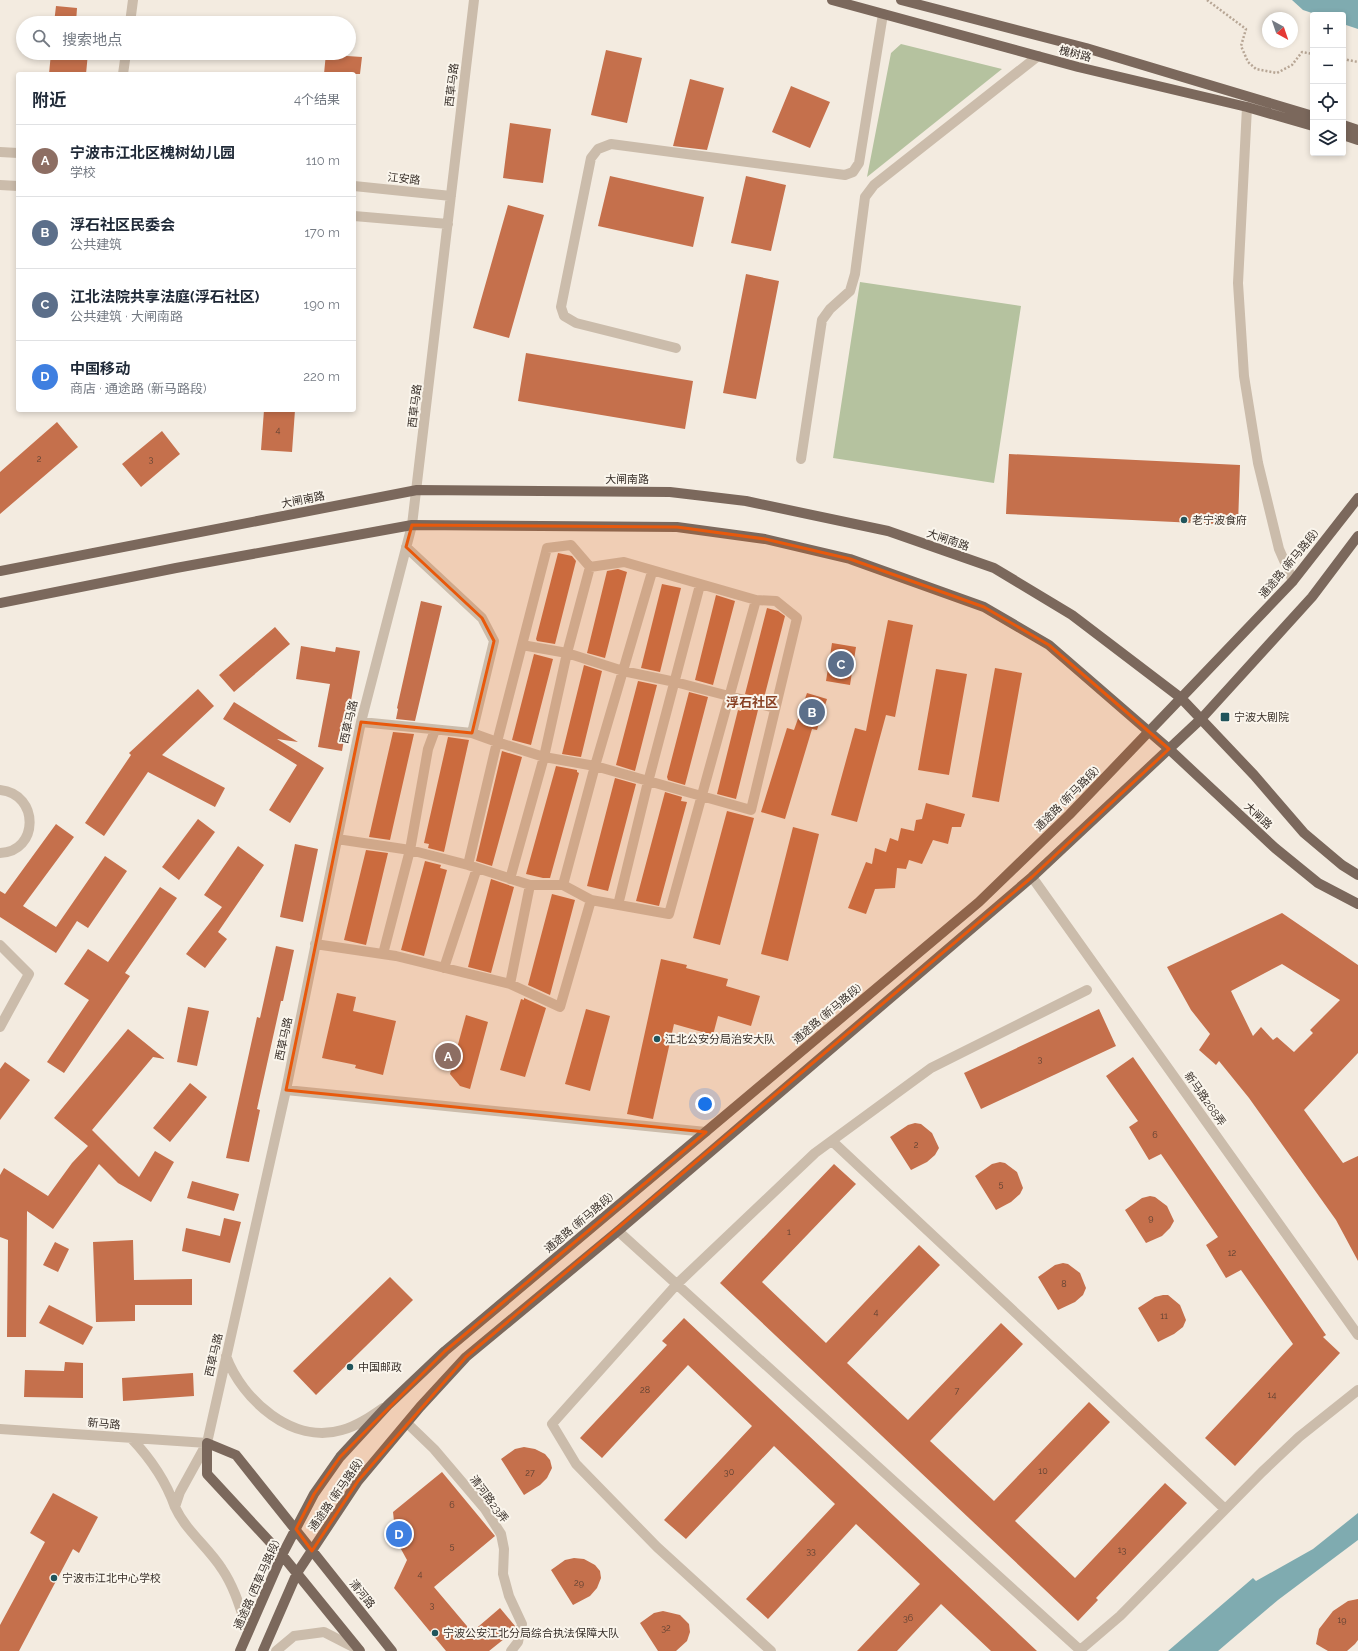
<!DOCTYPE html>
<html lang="zh">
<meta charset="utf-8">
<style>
:root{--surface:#fff;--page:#f2f2f3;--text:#1f2937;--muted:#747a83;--line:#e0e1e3;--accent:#1a73e8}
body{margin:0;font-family:Raleway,"Noto Sans SC",sans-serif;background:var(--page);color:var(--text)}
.controls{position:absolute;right:12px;top:12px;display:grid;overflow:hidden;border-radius:4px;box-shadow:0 2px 6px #0003}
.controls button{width:36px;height:36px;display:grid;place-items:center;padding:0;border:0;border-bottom:1px solid var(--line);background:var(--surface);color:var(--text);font:20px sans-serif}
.compass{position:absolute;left:1262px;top:12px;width:36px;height:36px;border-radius:50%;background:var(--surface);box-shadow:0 2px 6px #0003;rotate:140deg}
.you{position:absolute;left:705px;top:1104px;width:14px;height:14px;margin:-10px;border:3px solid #fff;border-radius:50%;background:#1a73e8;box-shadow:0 0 0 6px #1a73e833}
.badge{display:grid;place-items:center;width:26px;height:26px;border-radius:50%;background:var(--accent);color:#fff;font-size:13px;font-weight:700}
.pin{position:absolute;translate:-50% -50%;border:2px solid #fff;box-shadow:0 1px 4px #0006}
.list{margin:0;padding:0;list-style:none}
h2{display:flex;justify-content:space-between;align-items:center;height:52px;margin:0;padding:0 16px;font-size:17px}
h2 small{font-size:13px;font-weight:400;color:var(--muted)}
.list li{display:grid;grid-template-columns:26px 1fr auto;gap:12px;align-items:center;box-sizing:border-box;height:72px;padding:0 16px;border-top:1px solid var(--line)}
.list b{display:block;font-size:15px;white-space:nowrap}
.list p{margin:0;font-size:13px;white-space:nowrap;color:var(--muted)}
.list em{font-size:13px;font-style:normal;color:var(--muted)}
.icon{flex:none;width:22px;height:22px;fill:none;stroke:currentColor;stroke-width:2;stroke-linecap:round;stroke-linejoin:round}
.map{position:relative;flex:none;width:1358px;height:1651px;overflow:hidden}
.search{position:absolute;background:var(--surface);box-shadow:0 2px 6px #0003;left:16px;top:16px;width:340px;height:44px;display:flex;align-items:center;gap:10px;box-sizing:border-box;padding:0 14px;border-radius:22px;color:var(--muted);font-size:15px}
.panel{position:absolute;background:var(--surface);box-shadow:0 2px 6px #0003;left:16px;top:72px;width:340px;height:340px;border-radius:4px}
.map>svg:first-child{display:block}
.green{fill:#b5c29f}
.water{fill:#7fabb0}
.building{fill:#c5704c;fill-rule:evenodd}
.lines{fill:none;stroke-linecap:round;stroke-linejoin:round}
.path{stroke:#b7a695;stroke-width:2.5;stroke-dasharray:2 2;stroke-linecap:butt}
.minor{stroke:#cbbcab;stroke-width:10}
.major{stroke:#7b685c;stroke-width:10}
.marked{fill:#e8590c;fill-opacity:0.2;stroke:#e8590c;stroke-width:3;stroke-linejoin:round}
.poi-dot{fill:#20545b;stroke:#faf5ec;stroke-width:1.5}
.labels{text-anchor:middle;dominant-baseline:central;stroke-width:4;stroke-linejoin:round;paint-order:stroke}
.number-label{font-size:9px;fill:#5c4032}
.street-label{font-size:11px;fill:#39302a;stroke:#faf5ec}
.poi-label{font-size:11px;fill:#39302a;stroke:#faf5ec;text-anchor:start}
.quarter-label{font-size:13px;font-weight:bold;fill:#884124;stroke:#faf5ec}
</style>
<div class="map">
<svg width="1358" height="1651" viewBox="0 0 1358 1651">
<rect width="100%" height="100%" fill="#f3ebe0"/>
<path class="green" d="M 901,44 L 1002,69 L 867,177 L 891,53 Z
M 860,282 L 1021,306 L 994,483 L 833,458 Z"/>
<path class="water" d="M 1292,0 L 1358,0 L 1358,29 L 1343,24 L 1343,15 L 1318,15 L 1303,10 Z
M 1358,1513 L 1358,1540 L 1278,1600 L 1218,1651 L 1168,1651 L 1253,1578 L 1256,1581 L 1313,1549 Z"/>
<path class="building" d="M 56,6 L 77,8 L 76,23 L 54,23 Z
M 606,50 L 642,58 L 627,123 L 591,115 Z
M 51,53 L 88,53 L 86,74 L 49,74 Z
M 326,53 L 347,53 L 347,56 L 362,57 L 360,74 L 324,74 Z
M 690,79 L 724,88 L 707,150 L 673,146 Z
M 791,86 L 830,102 L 810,148 L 772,132 Z
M 510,123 L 551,129 L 543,183 L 503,178 Z
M 610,176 L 704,197 L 693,247 L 598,226 Z
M 746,176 L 786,185 L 771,251 L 731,243 Z
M 508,205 L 544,215 L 509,338 L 473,328 Z
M 746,274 L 779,281 L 756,399 L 723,393 Z
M 526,353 L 693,381 L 685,429 L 518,401 Z
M 264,410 L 295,410 L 292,452 L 261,450 Z
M 57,422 L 78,447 L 0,514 L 0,472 Z
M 162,431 L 180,454 L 141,487 L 122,464 Z
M 1009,454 L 1240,465 L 1238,525 L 1006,514 Z
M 558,553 L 572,556 L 576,561 L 555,644 L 537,641 L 536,639 Z
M 618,569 L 627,572 L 605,658 L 587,653 L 607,571 Z
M 662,584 L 681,588 L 660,672 L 641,668 Z
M 716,595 L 735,601 L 713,685 L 695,680 Z
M 421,601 L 442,606 L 415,721 L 396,719 L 398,709 L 397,708 Z
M 767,608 L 778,611 L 785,616 L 764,698 L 745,694 Z
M 888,620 L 913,625 L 895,717 L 886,715 L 857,822 L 831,815 L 855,728 L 866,731 Z
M 275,627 L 290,644 L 234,692 L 219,675 Z
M 832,643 L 856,647 L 850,685 L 826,681 Z
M 301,646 L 335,652 L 336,647 L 360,651 L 342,751 L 318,747 L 330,684 L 296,679 Z
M 534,654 L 553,659 L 531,745 L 512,740 Z
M 584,665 L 602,671 L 581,757 L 562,754 Z
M 995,668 L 1022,673 L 999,802 L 972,797 Z
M 936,669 L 967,674 L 949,775 L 918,770 Z
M 638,681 L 657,685 L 635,771 L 616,765 Z
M 198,689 L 214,706 L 162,755 L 225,788 L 215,807 L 148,772 L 104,836 L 85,823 L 131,755 L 129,753 Z
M 689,692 L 708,697 L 685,785 L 668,780 L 667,777 Z
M 807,693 L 827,699 L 817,730 L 812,729 L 785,819 L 761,812 L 787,728 L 794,730 Z
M 234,702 L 298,742 L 277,739 L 324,768 L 290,823 L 269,810 L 297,765 L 223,719 Z
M 742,706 L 758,710 L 736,799 L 717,794 L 738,710 L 741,711 Z
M 393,732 L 414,734 L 390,840 L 369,837 Z
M 448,737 L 469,740 L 444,852 L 428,848 L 429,844 L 424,843 Z
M 502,751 L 522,757 L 492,866 L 476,861 Z
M 556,766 L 577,770 L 577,772 L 579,773 L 550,878 L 543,878 L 526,874 Z
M 615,778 L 636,784 L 608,891 L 587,886 Z
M 665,792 L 682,797 L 681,801 L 687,802 L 659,906 L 636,901 Z
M 926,803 L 965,814 L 961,827 L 952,827 L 948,844 L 933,840 L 922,864 L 909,860 L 906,869 L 897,868 L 895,888 L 875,889 L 866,914 L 848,908 L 866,862 L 872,864 L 875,848 L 886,852 L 890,838 L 898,841 L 901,828 L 914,831 L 916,820 L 922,819 Z
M 727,811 L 754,818 L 720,945 L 693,938 Z
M 198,819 L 215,832 L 179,880 L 162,867 Z
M 56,824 L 74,837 L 23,906 L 56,927 L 105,856 L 127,871 L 88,928 L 77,921 L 56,953 L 0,917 L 0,891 L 5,894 Z
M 793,827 L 819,834 L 788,961 L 761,954 Z
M 295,844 L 318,849 L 303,922 L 280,917 Z
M 238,846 L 264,865 L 218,932 L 227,939 L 205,968 L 186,954 L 222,907 L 204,895 Z
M 366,850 L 388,853 L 366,945 L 344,940 Z
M 425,861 L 441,865 L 440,868 L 447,870 L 424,956 L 401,950 Z
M 491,879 L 514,887 L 491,973 L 468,967 Z
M 160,887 L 177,898 L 125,973 L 130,976 L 64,1073 L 47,1062 L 89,1000 L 64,984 L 88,949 L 108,962 Z
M 552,894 L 575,900 L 550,995 L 528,985 Z
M 1282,913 L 1358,965 L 1358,1053 L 1304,1110 L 1343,1163 L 1358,1156 L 1358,1261 L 1336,1220 L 1249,1098 L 1219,1061 L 1216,1065 L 1199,1050 L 1210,1034 L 1191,1010 L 1167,967 ZM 1282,964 L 1340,1000 L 1310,1030 L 1313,1033 L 1294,1052 L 1277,1037 L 1273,1040 L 1261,1027 L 1253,1036 L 1231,991 Z
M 276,946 L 294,950 L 283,1001 L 281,1001 L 257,1109 L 260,1110 L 249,1162 L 226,1158 L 257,1017 L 260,1018 Z
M 661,959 L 687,965 L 686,968 L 728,979 L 726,986 L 760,996 L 751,1026 L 718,1016 L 713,1035 L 674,1024 L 653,1119 L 627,1114 Z
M 337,993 L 356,997 L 353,1011 L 396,1021 L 383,1075 L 355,1068 L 356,1065 L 322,1058 Z
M 524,998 L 546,1008 L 525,1077 L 500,1070 L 521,999 L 524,1000 Z
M 188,1007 L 209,1011 L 197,1066 L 177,1062 Z
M 586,1009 L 610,1016 L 590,1091 L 565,1084 Z
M 1099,1009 L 1116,1046 L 981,1109 L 964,1073 Z
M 466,1015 L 488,1022 L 470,1089 L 460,1086 L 450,1074 Z
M 128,1029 L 165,1059 L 153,1057 L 92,1130 L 139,1177 L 155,1151 L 174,1162 L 151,1202 L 118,1183 L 99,1164 L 53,1229 L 27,1211 L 26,1337 L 7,1337 L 8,1240 L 0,1237 L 0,1175 L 4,1168 L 48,1196 L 72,1163 L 88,1146 L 54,1118 Z
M 1133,1057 L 1326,1335 L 1323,1337 L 1340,1353 L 1235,1466 L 1205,1438 L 1293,1344 L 1241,1270 L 1226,1278 L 1206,1245 L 1218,1237 L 1161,1154 L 1149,1160 L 1129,1127 L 1138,1121 L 1106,1076 Z
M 5,1062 L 30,1080 L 0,1120 L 0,1069 Z
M 190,1083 L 207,1097 L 170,1142 L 153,1128 Z
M 915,1123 L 921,1124 L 932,1133 L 939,1148 L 935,1155 L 927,1162 L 911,1170 L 890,1137 L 908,1125 Z
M 1000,1162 L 1005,1163 L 1017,1172 L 1023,1188 L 1020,1194 L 1011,1202 L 996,1210 L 975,1176 L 992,1164 Z
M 834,1164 L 856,1184 L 762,1282 L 826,1343 L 919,1245 L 940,1265 L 847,1363 L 908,1420 L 1001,1323 L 1023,1344 L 930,1441 L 994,1501 L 1089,1402 L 1110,1422 L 1015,1521 L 1075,1578 L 1165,1483 L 1187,1503 L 1096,1598 L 1098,1600 L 1078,1621 L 720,1283 Z
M 192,1181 L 239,1194 L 234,1211 L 187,1198 Z
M 1150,1196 L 1155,1197 L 1167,1206 L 1174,1221 L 1170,1228 L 1162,1236 L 1146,1243 L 1125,1210 L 1142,1198 Z
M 224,1218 L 241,1222 L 230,1263 L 182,1251 L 186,1228 L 220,1236 Z
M 133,1240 L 134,1280 L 192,1279 L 192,1305 L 135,1305 L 135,1321 L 96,1322 L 93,1242 Z
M 55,1242 L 69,1249 L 58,1272 L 43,1265 Z
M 1063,1263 L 1068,1264 L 1080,1273 L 1086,1288 L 1083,1295 L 1075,1302 L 1058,1310 L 1038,1277 L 1055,1265 Z
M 390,1277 L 413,1300 L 316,1395 L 293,1371 Z
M 1163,1295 L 1168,1295 L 1180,1305 L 1186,1320 L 1183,1327 L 1174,1334 L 1158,1342 L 1138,1308 L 1155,1297 Z
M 49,1305 L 93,1327 L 83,1345 L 39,1323 Z
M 684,1318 L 1037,1651 L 991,1651 L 941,1604 L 897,1651 L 857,1651 L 920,1584 L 856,1524 L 768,1619 L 746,1599 L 835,1504 L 774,1446 L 686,1539 L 664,1520 L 752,1426 L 688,1365 L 602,1458 L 580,1438 L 667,1345 L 662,1341 Z
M 65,1362 L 83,1363 L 83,1398 L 24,1397 L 25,1370 L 64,1371 Z
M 193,1373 L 194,1396 L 123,1401 L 122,1378 Z
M 524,1447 L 535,1449 L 545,1454 L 550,1460 L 552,1468 L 547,1478 L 540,1485 L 524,1495 L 501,1459 L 515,1449 Z
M 442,1472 L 495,1536 L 434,1587 L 472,1632 L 500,1608 L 515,1626 L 514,1631 L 489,1651 L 446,1651 L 394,1588 L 407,1560 L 396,1540 L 393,1512 Z
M 53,1493 L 98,1517 L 79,1553 L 73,1549 L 19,1651 L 0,1651 L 0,1625 L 45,1542 L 30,1533 Z
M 574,1558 L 584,1559 L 595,1565 L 600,1571 L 601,1578 L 597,1588 L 590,1596 L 573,1605 L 551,1570 L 565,1560 Z
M 1358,1599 L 1358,1640 L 1355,1644 L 1347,1651 L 1328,1651 L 1316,1644 L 1319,1629 L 1333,1611 L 1348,1601 Z
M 663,1611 L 680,1615 L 689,1624 L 690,1632 L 687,1641 L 676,1651 L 658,1651 L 640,1623 L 654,1613 Z"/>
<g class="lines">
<path class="path" d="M 1207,0 L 1246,29 L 1241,46 L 1248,62 L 1256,69 L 1277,73 L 1292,65 L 1302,52 L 1313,54
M 1343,59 L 1358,62"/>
<path class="minor" d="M 130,23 L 133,0
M 123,74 L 126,53
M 1247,107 L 1238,283 L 1244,376 L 1258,463 L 1279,549 L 1293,581
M 0,152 L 18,153
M 0,185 L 18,186
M 354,186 L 451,196
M 354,216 L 448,224
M 676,348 L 576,323 L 564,316 L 561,307 L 591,158 L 598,149 L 611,144 L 845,175 L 853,172 L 859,163 L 883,14
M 801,459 L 822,320 L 830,309 L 850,291 L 855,274 L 865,197 L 874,185 L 1038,56
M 571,545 L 590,567 L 624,562 L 756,600 L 776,601 L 797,618 L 751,810 L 595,766 L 544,757 L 497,742 L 547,548 Z
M 522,645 L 567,653 L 623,671 L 675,682 L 775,708
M 361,722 L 472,733 L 494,641 L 482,618 L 406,547
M 0,790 C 40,794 39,852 0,853
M 337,839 L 410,850 L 428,749 L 435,730
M 468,865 L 497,742 L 472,733
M 1032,877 L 1358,1335
M 510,879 L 544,757 L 567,653 L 590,567
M 563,885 L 595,766 L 652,572
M 618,905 L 648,782 L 700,585
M 315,944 L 396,956 L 510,984 L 560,1007 L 591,900 L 669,914 L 756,600
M 0,945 L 29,974 L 0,1027
M 383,954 L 410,850 L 468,865 L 530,885 L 563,885 L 591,900
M 444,968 L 477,868
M 510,984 L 530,885
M 286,1090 L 706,1132
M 832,1141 L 1225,1509
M 618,1231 L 1080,1650
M 226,1356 C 242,1400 293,1445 342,1430 C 357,1426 370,1417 383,1408
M 407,1423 L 434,1449 L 485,1509 L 501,1534 L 504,1549 L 503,1574 L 509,1596 L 522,1624 L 518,1642 L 511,1651
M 0,1429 L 207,1443
M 131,1438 C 150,1458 166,1481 175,1507
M 248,1632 C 241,1611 235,1588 222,1569 C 208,1547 186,1531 175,1507 L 180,1492 L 207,1443 L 286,1090 L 361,722 L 412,525 L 474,0
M 276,1651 L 294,1636 L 324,1632 L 359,1650
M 771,1651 L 657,1547 L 576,1464 L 552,1424 L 677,1284 L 815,1153 L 931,1068 L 1087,990
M 1079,1651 L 1120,1616 L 1262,1472 L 1299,1437 L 1358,1390"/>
<path class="major" d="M 832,0 L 1078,67 L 1247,107 L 1313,126
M 901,0 L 1086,48 L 1313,116
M 1343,125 L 1358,130
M 1343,135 L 1358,140
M 0,571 L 417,490 L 670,492 L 746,501 L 888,531 L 994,568 L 1072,615 L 1181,698 L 1254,775 L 1304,833 L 1342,865 L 1358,875
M 0,603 L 176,568 L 412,525 L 677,527 L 765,539 L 850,559 L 984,607 L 1049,645 L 1169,749 L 1275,848 L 1318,883 L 1358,904
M 240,1651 L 282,1555 L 314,1494 L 340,1457 L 388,1405 L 445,1351 L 979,902 L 1069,815 L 1293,581 L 1358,498
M 263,1651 L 297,1573 L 358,1481 L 420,1407 L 466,1357 L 618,1231 L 1032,877 L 1202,718 L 1312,597 L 1358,536
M 360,1651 L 282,1555 L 207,1474 L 207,1443 L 236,1455 L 392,1651"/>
</g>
<path class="marked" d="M 412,525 L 677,527 L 765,539 L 850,559 L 984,607 L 1049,645 L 1169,749 L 1032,877 L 466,1357 L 358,1481 L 312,1551 L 296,1529 L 314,1494 L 340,1457 L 445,1351 L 706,1132 L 286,1090 L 361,722 L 472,733 L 494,641 L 482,618 L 406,547 Z"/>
<g class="poi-dot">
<circle cx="1184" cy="520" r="4"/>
<rect x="1220" y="712" width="10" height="10" rx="2"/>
<circle cx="657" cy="1039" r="4"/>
<circle cx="350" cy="1367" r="4"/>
<circle cx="54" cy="1578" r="4"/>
<circle cx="435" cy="1633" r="4"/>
</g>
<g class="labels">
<g class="number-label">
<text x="278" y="430">4</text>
<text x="39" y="459">2</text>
<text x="151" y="459">3</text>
<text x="1040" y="1059">3</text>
<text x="1155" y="1135">6</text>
<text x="916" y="1145">2</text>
<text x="1001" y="1184">5</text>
<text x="1151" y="1218">9</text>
<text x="789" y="1232">1</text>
<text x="1232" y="1253">12</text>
<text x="1064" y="1284">8</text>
<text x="876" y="1312">4</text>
<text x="1164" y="1316">11</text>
<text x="645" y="1390">28</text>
<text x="957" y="1391">7</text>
<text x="1272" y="1395">14</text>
<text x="1043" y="1471">10</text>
<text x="729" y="1472">30</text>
<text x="530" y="1473">27</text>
<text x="452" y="1505">6</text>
<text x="452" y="1546">5</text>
<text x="1122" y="1550">13</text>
<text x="811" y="1551">33</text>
<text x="420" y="1574">4</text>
<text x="579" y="1583">29</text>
<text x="432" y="1605">3</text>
<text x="908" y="1618">36</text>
<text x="1342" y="1620">19</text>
<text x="666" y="1628">32</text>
</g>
<g class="street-label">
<text transform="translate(1075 54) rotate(14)">槐树路</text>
<text transform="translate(452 85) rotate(-83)">西草马路</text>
<text transform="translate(404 179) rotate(6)">江安路</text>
<text transform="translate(415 406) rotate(-83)">西草马路</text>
<text x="627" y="479">大闸南路</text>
<text transform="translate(303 500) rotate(-11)">大闸南路</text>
<text transform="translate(948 540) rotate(19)">大闸南路</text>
<text transform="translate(1289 564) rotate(-50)">通途路 (新马路段)</text>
<text transform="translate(349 722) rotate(-77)">西草马路</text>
<text transform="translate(1067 799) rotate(-45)">通途路 (新马路段)</text>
<text transform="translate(1258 816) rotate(43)">大闸路</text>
<text transform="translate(827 1014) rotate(-40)">通途路 (新马路段)</text>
<text transform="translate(284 1039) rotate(-78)">西草马路</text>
<text transform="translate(1205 1099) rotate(55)">新马路268弄</text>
<text transform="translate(579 1223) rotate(-40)">通途路 (新马路段)</text>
<text transform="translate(214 1355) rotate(-77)">西草马路</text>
<text transform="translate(104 1424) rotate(4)">新马路</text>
<text transform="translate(336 1495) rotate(-55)">通途路 (新马路段)</text>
<text transform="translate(489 1499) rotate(53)">清河路23弄</text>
<text transform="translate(257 1585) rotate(-66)">通途路 (西草马路段)</text>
<text transform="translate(362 1594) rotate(51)">清河路</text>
</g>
<g class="poi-label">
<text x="1192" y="520">老宁波食府</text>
<text x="1234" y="717">宁波大剧院</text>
<text x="665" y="1039">江北公安分局治安大队</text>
<text x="358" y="1367">中国邮政</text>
<text x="62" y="1578">宁波市江北中心学校</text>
<text x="443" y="1633">宁波公安江北分局综合执法保障大队</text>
</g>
<g class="quarter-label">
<text x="752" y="702">浮石社区</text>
</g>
</g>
</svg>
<div class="controls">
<button>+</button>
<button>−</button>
<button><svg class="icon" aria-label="locate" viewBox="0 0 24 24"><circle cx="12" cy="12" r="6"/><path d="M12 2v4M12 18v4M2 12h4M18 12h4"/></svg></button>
<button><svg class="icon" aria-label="layers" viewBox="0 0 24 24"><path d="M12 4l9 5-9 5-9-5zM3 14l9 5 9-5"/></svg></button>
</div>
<svg class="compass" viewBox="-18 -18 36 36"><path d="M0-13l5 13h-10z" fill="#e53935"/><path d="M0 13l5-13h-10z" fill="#747a83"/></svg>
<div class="you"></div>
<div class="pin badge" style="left:448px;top:1056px;background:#8d6e63">A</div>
<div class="pin badge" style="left:812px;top:712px;background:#5c6f8a">B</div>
<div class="pin badge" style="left:841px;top:664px;background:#5c6f8a">C</div>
<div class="pin badge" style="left:399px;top:1534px;background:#3f7fe0">D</div>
<div class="search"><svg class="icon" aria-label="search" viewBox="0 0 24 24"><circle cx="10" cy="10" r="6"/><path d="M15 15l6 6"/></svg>搜索地点</div>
<section class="panel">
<h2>附近<small>4个结果</small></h2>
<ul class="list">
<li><span class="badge" style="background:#8d6e63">A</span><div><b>宁波市江北区槐树幼儿园</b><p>学校</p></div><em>110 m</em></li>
<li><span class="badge" style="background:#5c6f8a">B</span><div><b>浮石社区民委会</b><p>公共建筑</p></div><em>170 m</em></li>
<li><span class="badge" style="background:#5c6f8a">C</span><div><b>江北法院共享法庭(浮石社区)</b><p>公共建筑 · 大闸南路</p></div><em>190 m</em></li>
<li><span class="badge" style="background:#3f7fe0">D</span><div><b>中国移动</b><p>商店 · 通途路 (新马路段)</p></div><em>220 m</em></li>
</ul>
</section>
</div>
